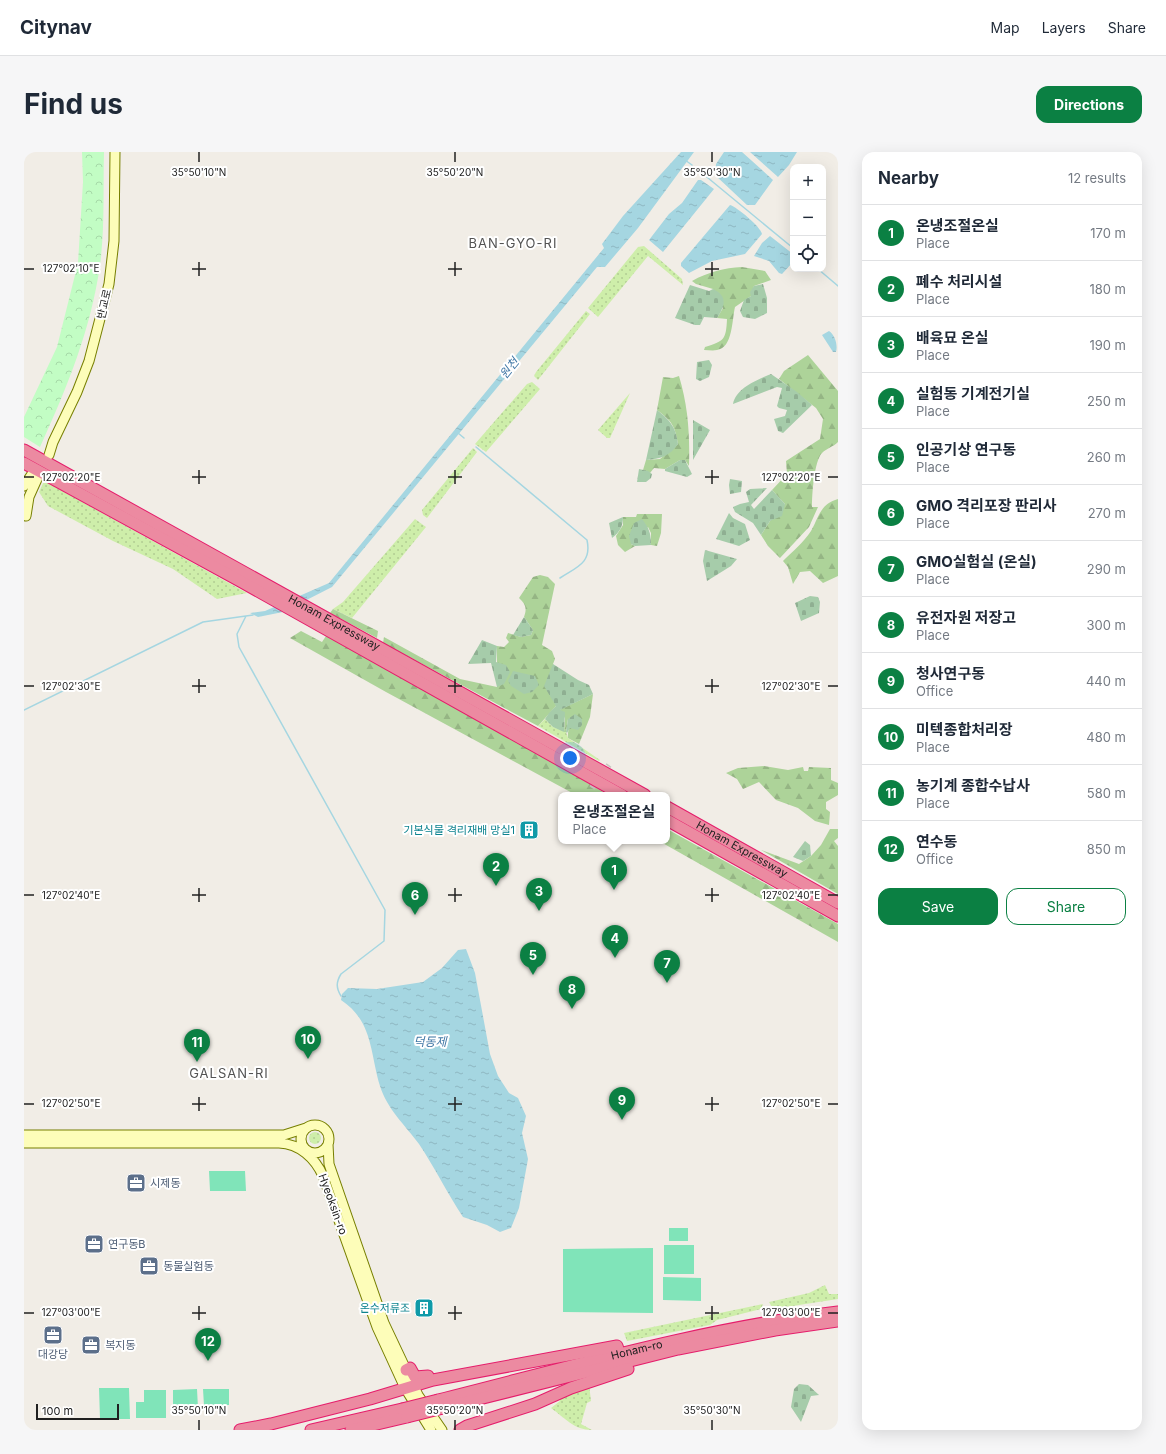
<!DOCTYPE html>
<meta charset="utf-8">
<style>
:root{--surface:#fff;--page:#f6f6f7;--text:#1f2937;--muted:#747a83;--line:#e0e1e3;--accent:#0b8043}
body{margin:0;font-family:Inter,"Noto Sans KR",sans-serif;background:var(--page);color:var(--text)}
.controls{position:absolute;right:12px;top:12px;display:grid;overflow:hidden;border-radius:8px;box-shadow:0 4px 16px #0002}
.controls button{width:36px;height:36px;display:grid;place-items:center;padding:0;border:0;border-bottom:1px solid var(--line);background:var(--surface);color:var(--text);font:20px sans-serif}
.scale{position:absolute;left:12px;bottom:10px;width:83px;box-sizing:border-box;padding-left:4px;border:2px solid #202020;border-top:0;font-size:11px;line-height:14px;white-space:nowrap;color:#202020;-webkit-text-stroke:3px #fff;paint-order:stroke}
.you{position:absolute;left:546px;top:606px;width:14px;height:14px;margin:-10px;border:3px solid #fff;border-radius:50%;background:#1a73e8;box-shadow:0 0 0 6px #1a73e833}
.badge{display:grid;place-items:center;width:26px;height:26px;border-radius:50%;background:var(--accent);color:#fff;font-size:13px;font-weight:700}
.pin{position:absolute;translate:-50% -33px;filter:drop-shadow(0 1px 2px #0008)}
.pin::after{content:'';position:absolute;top:21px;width:14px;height:12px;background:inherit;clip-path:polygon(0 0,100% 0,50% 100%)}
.popup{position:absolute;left:534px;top:640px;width:112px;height:52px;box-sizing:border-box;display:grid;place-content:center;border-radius:8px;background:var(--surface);filter:drop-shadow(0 1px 3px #0005);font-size:13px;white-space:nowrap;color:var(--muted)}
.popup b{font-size:15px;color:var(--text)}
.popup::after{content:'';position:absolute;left:50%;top:100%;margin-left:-8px;border:8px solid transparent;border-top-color:var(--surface)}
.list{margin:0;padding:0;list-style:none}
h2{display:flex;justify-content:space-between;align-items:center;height:52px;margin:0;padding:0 16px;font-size:17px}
h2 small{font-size:13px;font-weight:400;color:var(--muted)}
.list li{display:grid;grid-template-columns:26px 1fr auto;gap:12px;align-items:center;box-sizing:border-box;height:56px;padding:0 16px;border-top:1px solid var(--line)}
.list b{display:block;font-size:15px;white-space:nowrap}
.list p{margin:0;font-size:13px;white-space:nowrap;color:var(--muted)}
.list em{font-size:13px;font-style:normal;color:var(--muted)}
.actions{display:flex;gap:8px;padding:12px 16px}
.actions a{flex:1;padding:9px 0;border:1px solid var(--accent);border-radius:12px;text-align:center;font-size:14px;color:var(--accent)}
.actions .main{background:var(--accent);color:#fff}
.icon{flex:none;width:22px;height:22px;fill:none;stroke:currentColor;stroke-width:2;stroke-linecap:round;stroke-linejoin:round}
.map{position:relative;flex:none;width:814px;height:1278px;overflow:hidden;border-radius:12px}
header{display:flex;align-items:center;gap:24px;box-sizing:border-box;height:56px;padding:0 20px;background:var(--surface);border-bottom:1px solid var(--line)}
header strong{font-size:19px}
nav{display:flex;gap:22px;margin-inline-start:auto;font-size:14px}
.intro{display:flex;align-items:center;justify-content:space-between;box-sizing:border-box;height:96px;padding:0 24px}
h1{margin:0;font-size:28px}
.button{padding:10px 18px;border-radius:12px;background:var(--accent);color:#fff;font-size:14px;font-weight:700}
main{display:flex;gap:24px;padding:0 24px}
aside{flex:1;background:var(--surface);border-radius:12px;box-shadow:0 4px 16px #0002}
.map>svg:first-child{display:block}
.grass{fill:url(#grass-dots)}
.forest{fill:url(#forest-firs)}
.cemetery{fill:url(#cemetery-stones)}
.park{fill:url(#park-crowns)}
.pitch{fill:#80e4b9}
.water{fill:url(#water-ripples)}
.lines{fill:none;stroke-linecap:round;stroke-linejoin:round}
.stream{stroke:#a5d6e1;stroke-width:1.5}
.street-tunnel{stroke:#c7c4be;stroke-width:6;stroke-dasharray:6 3;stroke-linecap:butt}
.secondary-casing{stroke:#777f00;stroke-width:11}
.highway-casing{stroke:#e51d6b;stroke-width:13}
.secondary{stroke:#fdfdb9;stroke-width:9}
.highway{stroke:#ec8aa1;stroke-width:11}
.highway-bridge-casing{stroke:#e51d6b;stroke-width:13;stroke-linecap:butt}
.highway-bridge{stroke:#ec8aa1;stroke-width:11}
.ticks{fill:none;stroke:#202020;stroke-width:1.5}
.labels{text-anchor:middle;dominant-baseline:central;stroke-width:4;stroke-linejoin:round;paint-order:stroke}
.street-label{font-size:11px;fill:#202020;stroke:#fff}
.culture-label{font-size:11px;fill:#0d838f;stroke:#fff;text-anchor:end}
.service-label{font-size:11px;fill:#4e5e75;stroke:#fff;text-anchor:start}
.water-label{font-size:12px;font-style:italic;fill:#4178a6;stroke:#fff}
.quarter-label{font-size:13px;letter-spacing:1px;fill:#535353;stroke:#fff}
.ticks-label{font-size:10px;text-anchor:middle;fill:#202020;stroke:#fff;stroke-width:4;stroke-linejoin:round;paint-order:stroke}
</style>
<header>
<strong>Citynav</strong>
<nav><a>Map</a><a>Layers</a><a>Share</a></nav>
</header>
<div class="intro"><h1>Find us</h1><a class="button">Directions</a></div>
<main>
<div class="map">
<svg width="814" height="1278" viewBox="0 0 814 1278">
<defs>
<pattern id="grass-dots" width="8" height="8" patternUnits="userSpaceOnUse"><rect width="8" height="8" fill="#ceeeaa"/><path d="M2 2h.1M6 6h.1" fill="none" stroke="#b1cc92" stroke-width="1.8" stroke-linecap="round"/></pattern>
<pattern id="forest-firs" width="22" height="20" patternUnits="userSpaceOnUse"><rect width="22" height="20" fill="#add399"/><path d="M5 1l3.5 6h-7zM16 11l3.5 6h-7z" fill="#95b584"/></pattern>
<pattern id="cemetery-stones" width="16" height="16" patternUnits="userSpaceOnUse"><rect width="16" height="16" fill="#a6ccaa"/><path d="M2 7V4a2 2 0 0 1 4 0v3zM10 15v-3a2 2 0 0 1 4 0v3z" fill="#8faf92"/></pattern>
<pattern id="park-crowns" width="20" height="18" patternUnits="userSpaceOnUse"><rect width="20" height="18" fill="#c2fdc4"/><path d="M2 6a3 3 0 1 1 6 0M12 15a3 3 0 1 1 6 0" fill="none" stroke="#a6d9a8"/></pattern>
<pattern id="water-ripples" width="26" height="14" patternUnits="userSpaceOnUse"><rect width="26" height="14" fill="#a5d6e1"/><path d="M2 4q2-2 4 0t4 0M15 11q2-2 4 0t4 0" fill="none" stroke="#8eb7c1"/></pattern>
</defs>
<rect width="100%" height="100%" fill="#f1ede6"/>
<path class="grass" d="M 620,94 L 658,127 L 659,133 L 624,104 L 574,165 L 564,156 L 614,95 Z
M 562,159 L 566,162 L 514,228 L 510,224 L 512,220 Z
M 508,230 L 516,237 L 462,300 L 451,292 L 503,232 Z
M 606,241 L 586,286 L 583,286 L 574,278 Z
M 449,296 L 453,300 L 403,366 L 399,363 L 398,358 Z
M 20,329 L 223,441 L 193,447 L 149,417 L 89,389 L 24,354 L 15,340 Z
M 391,367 L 402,375 L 328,466 L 309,457 L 319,450 Z
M 521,567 L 529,575 L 542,580 L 544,586 L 576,608 L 575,609 L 514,574 Z
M285 986a6 6 0 1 1 12 0a6 6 0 1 1-12 0Z
M 801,1133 L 805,1142 L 814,1142 L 814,1147 L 749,1157 L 745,1150 L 785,1141 Z
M 739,1152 L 737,1157 L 693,1168 L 686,1173 L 603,1189 L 600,1181 Z
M 565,1232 L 567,1249 L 563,1251 L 557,1272 L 568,1278 C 550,1278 541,1266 527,1256 L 536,1249 L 535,1244 Z"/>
<path class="forest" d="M 718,115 L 741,119 L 747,128 L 730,134 L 727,144 L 711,155 C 708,167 709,196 693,198 C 689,199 684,198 680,198 L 681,195 C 700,189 702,188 703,167 L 693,166 L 699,156 L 689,137 L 672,132 L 668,129 C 684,120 700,116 718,115 Z
M 784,203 L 814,239 L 814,290 C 809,295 803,296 798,301 C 790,309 788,343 788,355 L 794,355 L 785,375 L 756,406 L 744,394 L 737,383 L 746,369 L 761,352 L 748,338 L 763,322 L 762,309 L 796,287 L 799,267 L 792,256 L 755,227 L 760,219 Z
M 655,224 C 664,254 666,282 665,314 L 661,308 L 656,308 L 641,317 L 630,316 L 626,321 L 619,318 L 622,308 L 636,307 L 654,292 C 651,274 648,269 633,258 L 639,225 L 649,226 Z
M 814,347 L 814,424 L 799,431 L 786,419 L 776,420 L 769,432 L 764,415 L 759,409 C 768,400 780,390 787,379 C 795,365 796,352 814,347 Z
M 613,362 L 638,362 L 637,381 L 633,394 L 627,393 L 627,381 L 624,375 L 607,392 L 611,394 L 601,400 L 594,393 L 592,384 L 599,373 L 599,365 L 612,365 Z
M 516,423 L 524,425 L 531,432 L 518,493 L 528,499 L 531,507 L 529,512 L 532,554 L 514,574 L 359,491 L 360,485 L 436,527 L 473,535 L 473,494 L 480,495 L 485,490 L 482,486 L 484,481 L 497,485 L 507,483 L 509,478 L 500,465 C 503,457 502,452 495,446 L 509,425 Z
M 309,457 L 354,479 L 353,486 L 306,461 Z
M 277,479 L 298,490 L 302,484 L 533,612 L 584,643 L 552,643 L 362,540 L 266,486 Z
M 569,542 L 566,565 L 555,592 L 544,586 C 543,578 547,577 544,567 L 542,580 L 540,580 L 541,566 L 535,558 Z
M 740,614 L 764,618 L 779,615 L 780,619 L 784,619 L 785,615 L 807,616 L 807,628 L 814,631 L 814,643 L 802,650 L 802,657 L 806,660 L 805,673 L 791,669 L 774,656 L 752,648 L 735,630 L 719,637 L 713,627 L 702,621 L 714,616 Z
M 643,677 L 814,772 L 814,790 L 635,689 L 643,689 Z
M 806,677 L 814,677 L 814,686 L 810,689 L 814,694 L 814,742 L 737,698 L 775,712 L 787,704 L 797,693 Z"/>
<path class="cemetery" d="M 739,132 L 743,146 L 743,161 L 731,167 L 719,165 L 716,159 L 720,148 L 727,144 L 726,140 L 730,134 Z
M 666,133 L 685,139 L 689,137 C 704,144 701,154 693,166 L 680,165 L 676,173 L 671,173 L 651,166 Z
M 685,208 L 688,213 L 685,225 L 676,229 L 672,227 L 673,210 Z
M 747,222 L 773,240 L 788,253 L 759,281 L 754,279 L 750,267 L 761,264 L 763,258 L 755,256 L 753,254 L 758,236 L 753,235 L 709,252 C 712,236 733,228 747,222 Z
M 633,258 C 647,269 652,276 654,292 C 646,304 636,307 622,308 Z
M 669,268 L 686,278 L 669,308 Z
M 656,308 L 661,308 L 668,322 L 663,325 L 641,319 L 641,317 Z
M 615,317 L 624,319 L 628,322 L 627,326 L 622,330 L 613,330 Z
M 706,327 L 718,329 L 717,340 L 706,342 L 705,333 Z
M 743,336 L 727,353 L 730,357 L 748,338 L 761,352 L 758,364 L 746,369 L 737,383 L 729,371 L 711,360 L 709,355 L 716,352 L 725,350 L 722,340 L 726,337 Z
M 705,361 L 709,366 L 721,372 L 726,388 L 715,394 L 692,387 Z
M 599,365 C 599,374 596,380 588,386 L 585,371 Z
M 618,367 C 625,376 627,381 627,393 L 611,394 L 607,392 L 605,384 L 610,371 Z
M 681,398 L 713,407 L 707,414 L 683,429 L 679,409 Z
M 786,444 L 794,445 L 796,450 L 795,461 L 777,469 L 771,451 Z
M 500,465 L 509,478 L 507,483 L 497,485 L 489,483 Z
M 458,488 L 473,494 L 472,510 L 482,513 L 486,520 L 480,532 L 473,535 L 467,511 L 444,512 Z
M 529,512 L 554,528 L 565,533 L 569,542 L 536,558 L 541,560 L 540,580 L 529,575 L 521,567 L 525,561 L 532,554 L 520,534 Z
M 489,519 L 511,524 L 515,533 L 508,540 L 500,542 L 487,534 L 484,529 Z
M 551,562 L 558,567 L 558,573 L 554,578 L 546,576 L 543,581 L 542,580 L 544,567 Z
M 781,689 L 786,693 L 787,704 L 779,709 L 769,705 Z
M 775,1232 L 784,1233 L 795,1243 L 787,1244 L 777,1270 L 767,1255 L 770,1237 Z"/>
<path class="park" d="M 58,0 L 80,0 C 79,37 81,76 76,113 C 67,177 43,236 16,295 L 0,285 L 0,265 L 33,195 L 54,111 L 59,30 Z"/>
<path class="pitch" d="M 185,1019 L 221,1019 L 222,1039 L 186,1039 Z
M 645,1076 L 664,1076 L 664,1089 L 645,1089 Z
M 640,1093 L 670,1093 L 670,1122 L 640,1122 Z
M 629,1096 L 629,1161 L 539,1160 L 539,1097 Z
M 639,1125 L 677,1126 L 677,1149 L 639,1148 Z
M 75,1236 L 105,1236 L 106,1267 L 76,1267 Z
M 173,1237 L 174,1256 L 149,1256 L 149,1238 Z
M 179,1237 L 205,1237 L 205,1253 L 180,1254 Z
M 120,1238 L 142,1238 L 142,1266 L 112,1266 L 112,1250 L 120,1250 Z"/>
<path class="water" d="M 657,0 L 670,0 L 614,76 L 581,115 L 573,115 L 308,435 L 259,460 L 234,465 L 226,461 L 241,459 L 305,431 L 580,96 L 578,92 L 599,64 Z
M 700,0 L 718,0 L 749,28 L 731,53 L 723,53 L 691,23 L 692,12 Z
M 726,0 L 773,0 L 765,13 L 754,25 Z
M 674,28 L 677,28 L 690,37 L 639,100 L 625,88 L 645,62 L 658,51 Z
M 706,53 C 713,55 737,75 738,82 L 721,102 L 688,109 L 665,121 L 657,114 L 657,111 Z
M 746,84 L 769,102 L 769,110 L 758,122 L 755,121 L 745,109 L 730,104 L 738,91 Z
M 805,179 C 811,183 814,193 812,200 L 809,200 L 798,183 Z
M 442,797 L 451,821 L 466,902 L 474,924 L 485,941 L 494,946 L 502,964 L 498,981 L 504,1007 L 495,1056 L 487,1076 L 476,1080 L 463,1073 L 439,1065 C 423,1041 411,1016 395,992 C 381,973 363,957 356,934 C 346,901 349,869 317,848 L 318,842 L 324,836 L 353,837 L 399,830 L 418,816 L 434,798 Z"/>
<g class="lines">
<path class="stream" d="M 661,8 L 668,13
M 678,21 L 769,96
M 794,117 L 814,134
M 434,281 L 440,286
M 452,295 L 563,388 C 568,411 553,415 536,426
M 222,464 L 213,482 L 215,495 L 361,758 L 360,789 L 317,822 C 312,830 312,836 317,844
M 0,558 L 179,470 L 229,463"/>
<path class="street-tunnel" d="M 568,636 L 585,613"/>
<g class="secondary-casing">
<path id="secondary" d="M 25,303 L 29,290 L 53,240 L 65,209 L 85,132 L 90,89 L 91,0
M 0,334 L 8,322
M 2,364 L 5,345 L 14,325
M277 987a14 14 0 1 1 28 0a14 14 0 1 1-28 0Z
M 0,983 L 260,983 L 282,976
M 0,991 L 255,991 C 276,992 291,1006 299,1024 L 353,1175 L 381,1236 L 407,1278
M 304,992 L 305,1012 L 360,1171 L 394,1243 L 418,1278"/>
</g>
<g class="highway-casing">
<g id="highway">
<path id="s1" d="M 0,298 L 621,643"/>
<path d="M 0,311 L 216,429 L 598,643"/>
<path id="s2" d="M 643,655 L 814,751"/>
<path d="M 643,668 L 814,764"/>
<path d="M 382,1218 L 386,1216 L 391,1225 L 404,1224"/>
<path id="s3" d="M 414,1248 C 546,1215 679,1176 814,1160"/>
<path d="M 419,1256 L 654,1197 L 751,1178 L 814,1169"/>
<path d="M 216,1278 L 247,1272 L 346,1247 L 409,1228 L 593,1194 L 596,1203"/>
<path d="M 287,1278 L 378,1257"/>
<path d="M 327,1278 L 383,1265"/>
<path d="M 436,1278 L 443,1274 L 511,1252 L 547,1236 L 604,1217"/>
</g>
</g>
<use href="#secondary" class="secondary"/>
<use href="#highway" class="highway"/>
<g class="highway-bridge-casing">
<path id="highway-bridge" d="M 378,1257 L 414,1248
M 383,1265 L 419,1256"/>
</g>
<use href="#highway-bridge" class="highway-bridge"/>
</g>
<path class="ticks" d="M 175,0 L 175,10M 431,0 L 431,10M 688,0 L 688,10M 175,110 L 175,124M 431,110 L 431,124M 688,110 L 688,124M 0,117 L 10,117M 168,117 L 182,117M 424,117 L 438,117M 681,117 L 695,117M 175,318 L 175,332M 431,318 L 431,332M 688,318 L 688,332M 0,325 L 10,325M 168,325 L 182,325M 424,325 L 438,325M 681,325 L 695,325M 804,325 L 814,325M 175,527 L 175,541M 431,527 L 431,541M 688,527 L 688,541M 0,534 L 10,534M 168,534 L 182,534M 424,534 L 438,534M 681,534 L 695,534M 804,534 L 814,534M 175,736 L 175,750M 431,736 L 431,750M 688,736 L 688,750M 0,743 L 10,743M 168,743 L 182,743M 424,743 L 438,743M 681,743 L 695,743M 804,743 L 814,743M 175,945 L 175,959M 431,945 L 431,959M 688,945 L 688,959M 0,952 L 10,952M 168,952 L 182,952M 424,952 L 438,952M 681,952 L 695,952M 804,952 L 814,952M 175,1154 L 175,1168M 431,1154 L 431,1168M 688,1154 L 688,1168M 0,1161 L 10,1161M 168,1161 L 182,1161M 424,1161 L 438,1161M 681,1161 L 695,1161M 804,1161 L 814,1161M 175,1268 L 175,1278M 431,1268 L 431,1278M 688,1268 L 688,1278"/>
<defs>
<g id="building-square" transform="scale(1)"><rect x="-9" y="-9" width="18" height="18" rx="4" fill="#0f9aa8" stroke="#fff"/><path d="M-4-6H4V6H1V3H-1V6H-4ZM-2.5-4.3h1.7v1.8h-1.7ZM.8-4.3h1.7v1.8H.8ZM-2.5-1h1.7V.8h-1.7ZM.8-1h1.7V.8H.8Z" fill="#fff"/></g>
<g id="office-square" transform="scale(1)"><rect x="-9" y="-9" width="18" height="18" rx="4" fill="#5c6f8a" stroke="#fff"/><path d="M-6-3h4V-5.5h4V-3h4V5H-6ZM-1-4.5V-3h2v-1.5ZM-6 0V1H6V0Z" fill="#fff"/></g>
</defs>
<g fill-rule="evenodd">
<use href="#building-square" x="505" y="678"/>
<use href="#office-square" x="112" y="1031"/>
<use href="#office-square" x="70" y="1092"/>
<use href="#office-square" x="125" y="1114"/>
<use href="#building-square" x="400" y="1156"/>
<use href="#office-square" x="29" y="1183"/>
<use href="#office-square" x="67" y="1193"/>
</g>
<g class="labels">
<g class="street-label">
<text transform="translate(80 152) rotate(-77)">반교로</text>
<text stroke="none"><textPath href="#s1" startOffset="355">Honam Expressway</textPath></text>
<text stroke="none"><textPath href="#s2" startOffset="86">Honam Expressway</textPath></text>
<text transform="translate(309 1052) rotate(70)">Hyeoksin-ro</text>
<text stroke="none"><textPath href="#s3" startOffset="205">Honam-ro</textPath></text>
</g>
<g class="culture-label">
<text x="491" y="678">기본식물 격리재배 망실1</text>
<text x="386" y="1156">온수저류조</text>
</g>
<g class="service-label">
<text x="126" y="1031">시제동</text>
<text x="84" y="1092">연구동B</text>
<text x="139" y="1114">동물실험동</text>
<text x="81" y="1193">복지동</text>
<text x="29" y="1202" text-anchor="middle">대강당</text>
</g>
<g class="water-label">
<text transform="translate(485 216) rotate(-51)">원천</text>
<text x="406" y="889">덕동제</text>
</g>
<g class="quarter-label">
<text x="489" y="91">BAN-GYO-RI</text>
<text x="205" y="921">GALSAN-RI</text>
</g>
</g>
<g class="ticks-label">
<text x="175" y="24">35°50'10"N</text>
<text x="431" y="24">35°50'20"N</text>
<text x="688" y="24">35°50'30"N</text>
<text x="47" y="120">127°02'10"E</text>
<text x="767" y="329">127°02'20"E</text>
<text x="47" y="329">127°02'20"E</text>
<text x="47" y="538">127°02'30"E</text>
<text x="767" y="538">127°02'30"E</text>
<text x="47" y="747">127°02'40"E</text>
<text x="767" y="747">127°02'40"E</text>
<text x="767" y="955">127°02'50"E</text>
<text x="47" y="955">127°02'50"E</text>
<text x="47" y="1164">127°03'00"E</text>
<text x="767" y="1164">127°03'00"E</text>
<text x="175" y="1262">35°50'10"N</text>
<text x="431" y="1262">35°50'20"N</text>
<text x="688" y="1262">35°50'30"N</text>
</g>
</svg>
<div class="controls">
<button>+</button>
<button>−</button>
<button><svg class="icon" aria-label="locate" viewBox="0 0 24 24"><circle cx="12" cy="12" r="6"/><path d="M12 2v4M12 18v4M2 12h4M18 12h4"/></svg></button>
</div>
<div class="scale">100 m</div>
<div class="you"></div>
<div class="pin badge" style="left:590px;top:738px">1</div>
<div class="popup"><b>온냉조절온실</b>Place</div>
<div class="pin badge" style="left:472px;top:734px">2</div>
<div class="pin badge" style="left:515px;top:759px">3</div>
<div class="pin badge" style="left:591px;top:806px">4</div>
<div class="pin badge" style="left:509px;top:823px">5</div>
<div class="pin badge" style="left:391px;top:763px">6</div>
<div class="pin badge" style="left:643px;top:831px">7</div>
<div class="pin badge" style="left:548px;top:857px">8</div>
<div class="pin badge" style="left:598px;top:968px">9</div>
<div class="pin badge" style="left:284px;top:907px">10</div>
<div class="pin badge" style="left:173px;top:910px">11</div>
<div class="pin badge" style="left:184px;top:1209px">12</div>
</div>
<aside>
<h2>Nearby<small>12 results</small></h2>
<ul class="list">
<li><span class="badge">1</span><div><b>온냉조절온실</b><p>Place</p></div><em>170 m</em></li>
<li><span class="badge">2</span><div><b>폐수 처리시설</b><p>Place</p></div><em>180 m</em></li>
<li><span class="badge">3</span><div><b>배육묘 온실</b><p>Place</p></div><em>190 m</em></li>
<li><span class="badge">4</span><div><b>실험동 기계전기실</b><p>Place</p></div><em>250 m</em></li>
<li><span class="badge">5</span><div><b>인공기상 연구동</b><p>Place</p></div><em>260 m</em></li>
<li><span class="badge">6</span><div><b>GMO 격리포장 판리사</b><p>Place</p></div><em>270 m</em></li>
<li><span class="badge">7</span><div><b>GMO실험실 (온실)</b><p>Place</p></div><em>290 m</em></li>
<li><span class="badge">8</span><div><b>유전자원 저장고</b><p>Place</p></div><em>300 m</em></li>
<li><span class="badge">9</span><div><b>청사연구동</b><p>Office</p></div><em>440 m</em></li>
<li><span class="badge">10</span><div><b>미텍종합처리장</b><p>Place</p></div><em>480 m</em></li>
<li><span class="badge">11</span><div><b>농기계 종합수납사</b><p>Place</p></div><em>580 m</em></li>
<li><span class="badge">12</span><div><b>연수동</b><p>Office</p></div><em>850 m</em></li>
</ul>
<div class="actions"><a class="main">Save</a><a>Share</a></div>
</aside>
</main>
